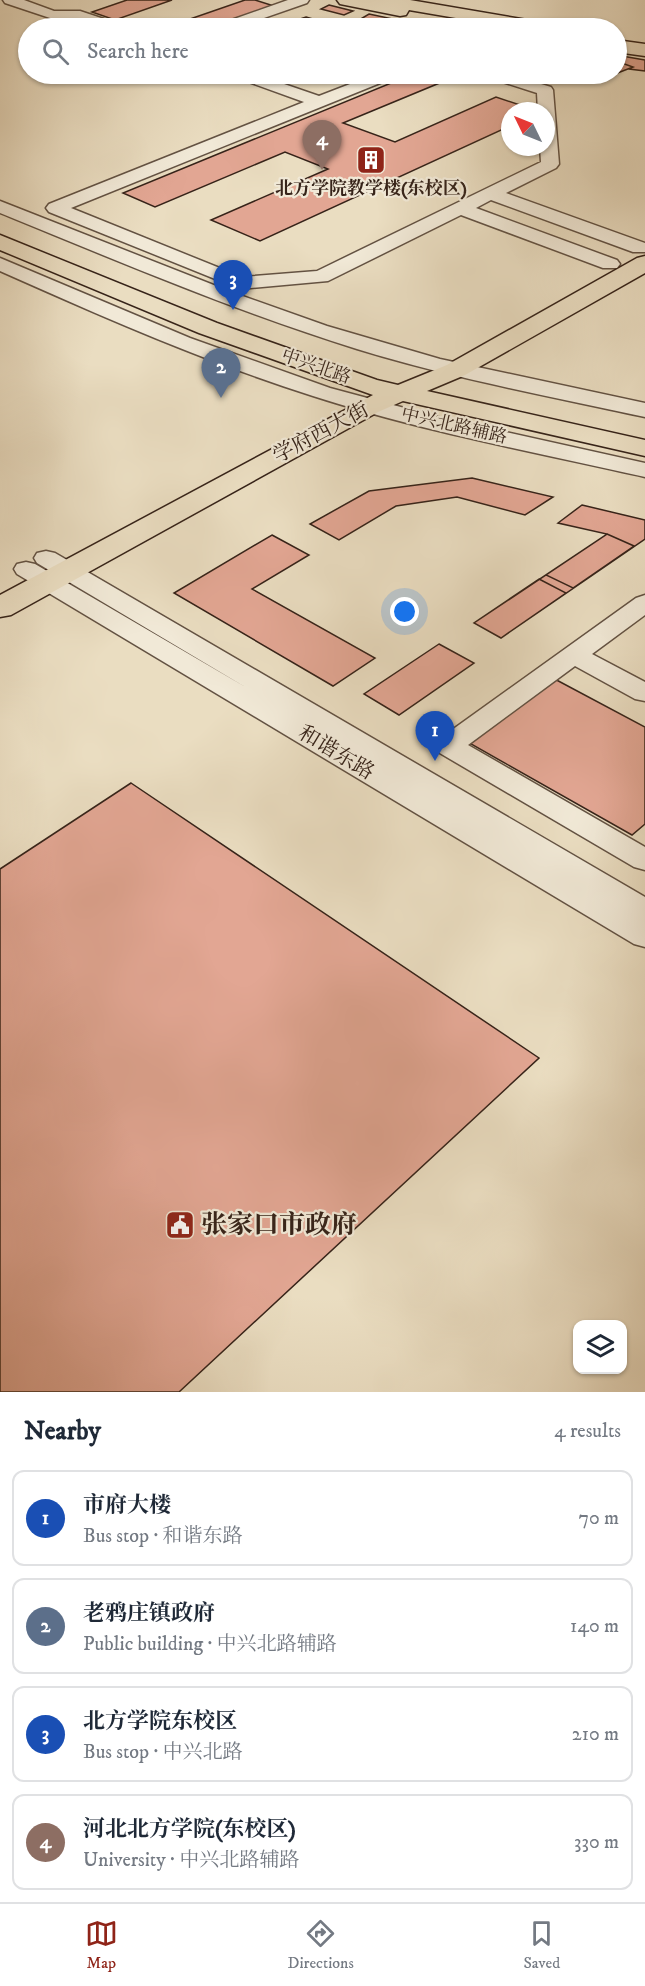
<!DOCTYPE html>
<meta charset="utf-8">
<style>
:root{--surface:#fff;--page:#f2f2f3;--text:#1f2937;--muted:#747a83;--line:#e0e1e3;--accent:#8f2418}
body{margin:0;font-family:"IM FELL DW Pica","Noto Serif SC",serif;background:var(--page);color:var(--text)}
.controls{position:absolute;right:18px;bottom:18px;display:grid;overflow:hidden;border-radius:12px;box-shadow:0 2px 4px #0004}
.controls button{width:54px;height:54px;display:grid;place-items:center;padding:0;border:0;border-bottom:2px solid var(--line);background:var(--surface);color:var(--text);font:30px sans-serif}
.compass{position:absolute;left:501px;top:102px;width:54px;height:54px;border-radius:50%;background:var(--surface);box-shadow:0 2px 4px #0004;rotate:313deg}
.you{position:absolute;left:405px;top:612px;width:21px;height:21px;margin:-15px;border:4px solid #fff;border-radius:50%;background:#1a73e8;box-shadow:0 0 0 9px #1a73e833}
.badge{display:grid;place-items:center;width:39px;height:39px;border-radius:50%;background:var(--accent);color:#fff;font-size:20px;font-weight:700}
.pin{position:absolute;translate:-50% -50px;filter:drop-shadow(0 2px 3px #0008)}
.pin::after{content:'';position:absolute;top:32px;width:21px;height:18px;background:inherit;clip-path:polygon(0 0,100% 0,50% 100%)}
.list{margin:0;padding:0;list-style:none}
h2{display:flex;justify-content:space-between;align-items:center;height:78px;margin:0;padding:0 24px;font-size:26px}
h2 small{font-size:20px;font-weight:400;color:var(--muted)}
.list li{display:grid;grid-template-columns:39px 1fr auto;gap:18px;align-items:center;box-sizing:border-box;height:96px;margin:0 12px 12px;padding:0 12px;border:2px solid var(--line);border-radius:12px}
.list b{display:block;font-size:22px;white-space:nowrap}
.list p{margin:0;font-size:20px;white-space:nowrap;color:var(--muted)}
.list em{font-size:20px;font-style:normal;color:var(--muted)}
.icon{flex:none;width:33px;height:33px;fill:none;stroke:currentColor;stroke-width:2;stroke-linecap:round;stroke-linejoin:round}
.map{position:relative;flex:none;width:645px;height:1392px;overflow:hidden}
.search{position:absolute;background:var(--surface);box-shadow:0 2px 4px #0004;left:18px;right:18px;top:18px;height:66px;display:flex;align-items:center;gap:15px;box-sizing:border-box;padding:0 21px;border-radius:33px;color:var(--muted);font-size:22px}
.sheet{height:510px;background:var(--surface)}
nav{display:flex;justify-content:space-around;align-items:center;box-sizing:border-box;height:84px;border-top:2px solid var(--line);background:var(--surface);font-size:16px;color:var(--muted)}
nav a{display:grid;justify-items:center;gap:3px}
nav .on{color:var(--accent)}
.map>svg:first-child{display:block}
.building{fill:#e2a693;stroke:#362319;stroke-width:1.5}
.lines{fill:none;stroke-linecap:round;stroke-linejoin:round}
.minor-casing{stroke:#635243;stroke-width:3}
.major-casing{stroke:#362319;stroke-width:3}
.minor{fill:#f1e9d7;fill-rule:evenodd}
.major{fill:#eaddc1;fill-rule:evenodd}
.labels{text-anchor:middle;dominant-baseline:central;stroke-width:4.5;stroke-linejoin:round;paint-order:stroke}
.far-poi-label{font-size:18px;font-weight:bold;fill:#362319;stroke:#f1e9d7}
.far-street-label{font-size:18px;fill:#362319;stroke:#f1e9d7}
.street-label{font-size:21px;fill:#362319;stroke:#f1e9d7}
.near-poi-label{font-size:26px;font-weight:bold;fill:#362319;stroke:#f1e9d7;text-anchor:start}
</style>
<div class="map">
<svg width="645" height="1392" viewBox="0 0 645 1392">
<rect width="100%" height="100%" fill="#eaddc1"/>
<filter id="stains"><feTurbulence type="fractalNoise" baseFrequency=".00333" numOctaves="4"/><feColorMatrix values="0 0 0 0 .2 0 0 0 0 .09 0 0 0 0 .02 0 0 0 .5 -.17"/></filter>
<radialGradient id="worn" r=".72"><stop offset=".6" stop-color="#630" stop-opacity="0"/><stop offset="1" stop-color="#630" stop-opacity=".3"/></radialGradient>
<path class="building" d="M 127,0 L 172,0 L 115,20 L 92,12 Z
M 245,0 L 255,0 L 274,6 L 210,28 L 164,28 Z
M 329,5 L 353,11 L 344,15 L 321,9 Z
M 369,14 L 393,19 L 384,25 L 359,20 Z
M 306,17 L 343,28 L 273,28 Z
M 616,55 L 645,60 L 645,71 L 629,69 L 633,67 L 616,61 Z
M 616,61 L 633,67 L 597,81 L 574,74 L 616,74 Z
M 272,74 L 308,74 L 293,79 Z
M 413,74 L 444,74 L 454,77 L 343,123 L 395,142 L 496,97 L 538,111 L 510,111 L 510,126 L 260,241 L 211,220 L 328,169 L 285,152 L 155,207 L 123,193 Z
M 472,478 L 553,497 L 525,515 L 457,497 L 396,506 L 339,540 L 310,524 L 369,491 Z
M 582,505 L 645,520 L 645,539 L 501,638 L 474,623 L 607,534 L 558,523 Z
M 607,534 L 634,546 L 573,588 L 546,575 Z
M 272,535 L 309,555 L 252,589 L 375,658 L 333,686 L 174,593 Z
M 539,579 L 566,593 L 501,638 L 474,623 Z
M 439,644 L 474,663 L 399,715 L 364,694 Z
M 549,676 L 645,727 L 645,824 L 632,835 L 464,740 Z
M 131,783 L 539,1058 L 179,1392 L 0,1392 L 0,869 Z"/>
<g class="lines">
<g class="minor-casing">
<path id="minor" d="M 3,0 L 24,0 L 54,11 L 80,11 L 122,25 L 124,28 L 104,28 L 78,19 L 53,19 L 5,3 Z
M 288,0 L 309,0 L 307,3 L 235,28 L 215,28 L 217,25 Z
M 233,74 L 255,74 L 319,96 L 376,74 L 397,74 L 395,77 L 71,208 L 242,277 L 317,271 L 541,162 L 540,147 L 546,147 L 546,111 L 538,111 L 537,93 L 487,77 L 485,74 L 508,74 L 551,87 L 553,90 L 559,164 L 556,168 L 506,193 L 645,243 L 645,252 L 633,252 L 491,200 L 476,208 L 617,260 L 620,264 L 617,268 L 603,268 L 461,215 L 328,281 L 240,289 L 49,212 L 46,208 L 49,204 L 304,102 L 235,77 Z
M 0,201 L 234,293 L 327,326 L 440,359 L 645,403 L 645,417 C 549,396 451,378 357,349 C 235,311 118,261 0,213 Z
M 0,258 L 190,338 L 330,388 L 438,417 L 645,463 L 645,477 C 534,452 421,431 313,396 C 206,362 103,317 0,271 Z
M 46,551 L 55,553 L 645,897 L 645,947 L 634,944 L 17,574 L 14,569 L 17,564 L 26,562 L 35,564 L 247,688 L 37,563 L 34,558 L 37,553 Z
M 645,595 L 645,615 L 592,654 L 645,682 L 645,701 L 635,699 L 575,666 L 468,745 L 645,847 L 645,870 L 634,867 L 438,752 L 434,746 L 438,740 L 636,598 Z"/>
</g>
<g class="major-casing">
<path id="major" d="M 337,0 L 410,0 L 545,23 L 551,24 L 554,28 L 515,28 L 409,10 L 406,15 L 400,16 L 340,4 Z
M 616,40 L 645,44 L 645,56 L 616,52 Z
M 0,235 L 217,323 L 377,380 L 398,385 L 447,365 L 637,258 L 645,256 L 645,273 L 465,375 L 427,391 L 645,440 L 645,456 L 403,401 L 378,412 L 11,615 L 0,617 L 0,595 L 373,395 L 199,333 L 0,250 Z"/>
</g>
<use href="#minor" class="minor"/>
<use href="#major" class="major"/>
</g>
<defs>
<g id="building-square" transform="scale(1.5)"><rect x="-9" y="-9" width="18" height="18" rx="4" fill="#8f2418" stroke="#f1e9d7"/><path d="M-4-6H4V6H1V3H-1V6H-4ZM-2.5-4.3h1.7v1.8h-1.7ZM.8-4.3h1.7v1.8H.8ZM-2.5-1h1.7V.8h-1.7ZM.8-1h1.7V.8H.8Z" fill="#fff"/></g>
<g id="civic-square" transform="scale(1.5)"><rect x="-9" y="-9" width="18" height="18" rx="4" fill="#8f2418" stroke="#f1e9d7"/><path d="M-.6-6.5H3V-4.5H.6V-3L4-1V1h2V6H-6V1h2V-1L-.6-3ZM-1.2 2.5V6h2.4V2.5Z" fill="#fff"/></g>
</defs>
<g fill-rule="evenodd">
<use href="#building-square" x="371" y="160"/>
<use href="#civic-square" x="180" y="1225"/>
</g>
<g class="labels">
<g class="far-poi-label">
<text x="371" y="189">北方学院教学楼(东校区)</text>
</g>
<g class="far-street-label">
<text transform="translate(316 367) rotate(19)">中兴北路</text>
<text transform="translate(454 426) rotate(13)">中兴北路辅路</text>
</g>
<g class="street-label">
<text transform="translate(321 433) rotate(-28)">学府西大街</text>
<text transform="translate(336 753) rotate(31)">和谐东路</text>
</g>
<g class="near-poi-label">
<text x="201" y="1225">张家口市政府</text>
</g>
</g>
<rect width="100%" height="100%" filter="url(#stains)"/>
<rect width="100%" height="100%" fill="url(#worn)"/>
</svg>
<div class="controls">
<button><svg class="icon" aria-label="layers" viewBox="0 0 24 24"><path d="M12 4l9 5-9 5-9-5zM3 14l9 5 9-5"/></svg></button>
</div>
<svg class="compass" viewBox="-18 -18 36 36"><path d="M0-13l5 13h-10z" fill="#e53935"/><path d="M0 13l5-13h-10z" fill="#747a83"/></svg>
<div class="you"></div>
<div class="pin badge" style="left:435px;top:761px;background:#1a4fb4">1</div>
<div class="pin badge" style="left:221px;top:398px;background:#5c6f8a">2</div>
<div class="pin badge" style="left:233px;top:310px;background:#1a4fb4">3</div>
<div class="pin badge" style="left:322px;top:170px;background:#8d6e63">4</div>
<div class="search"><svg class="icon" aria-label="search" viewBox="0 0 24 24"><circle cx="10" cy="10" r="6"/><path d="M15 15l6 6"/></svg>Search here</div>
</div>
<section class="sheet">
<h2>Nearby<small>4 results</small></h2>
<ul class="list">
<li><span class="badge" style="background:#1a4fb4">1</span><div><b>市府大楼</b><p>Bus stop · 和谐东路</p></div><em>70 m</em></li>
<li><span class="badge" style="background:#5c6f8a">2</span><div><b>老鸦庄镇政府</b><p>Public building · 中兴北路辅路</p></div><em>140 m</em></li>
<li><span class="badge" style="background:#1a4fb4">3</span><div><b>北方学院东校区</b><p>Bus stop · 中兴北路</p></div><em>210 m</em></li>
<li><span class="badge" style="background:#8d6e63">4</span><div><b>河北北方学院(东校区)</b><p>University · 中兴北路辅路</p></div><em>330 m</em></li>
</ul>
</section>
<nav>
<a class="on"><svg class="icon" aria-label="map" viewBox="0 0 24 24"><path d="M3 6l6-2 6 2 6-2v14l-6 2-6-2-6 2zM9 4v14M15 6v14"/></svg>Map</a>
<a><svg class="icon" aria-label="directions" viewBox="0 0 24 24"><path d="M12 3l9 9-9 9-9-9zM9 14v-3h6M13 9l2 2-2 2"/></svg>Directions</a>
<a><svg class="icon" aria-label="saved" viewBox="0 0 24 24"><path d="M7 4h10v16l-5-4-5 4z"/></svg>Saved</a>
</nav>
